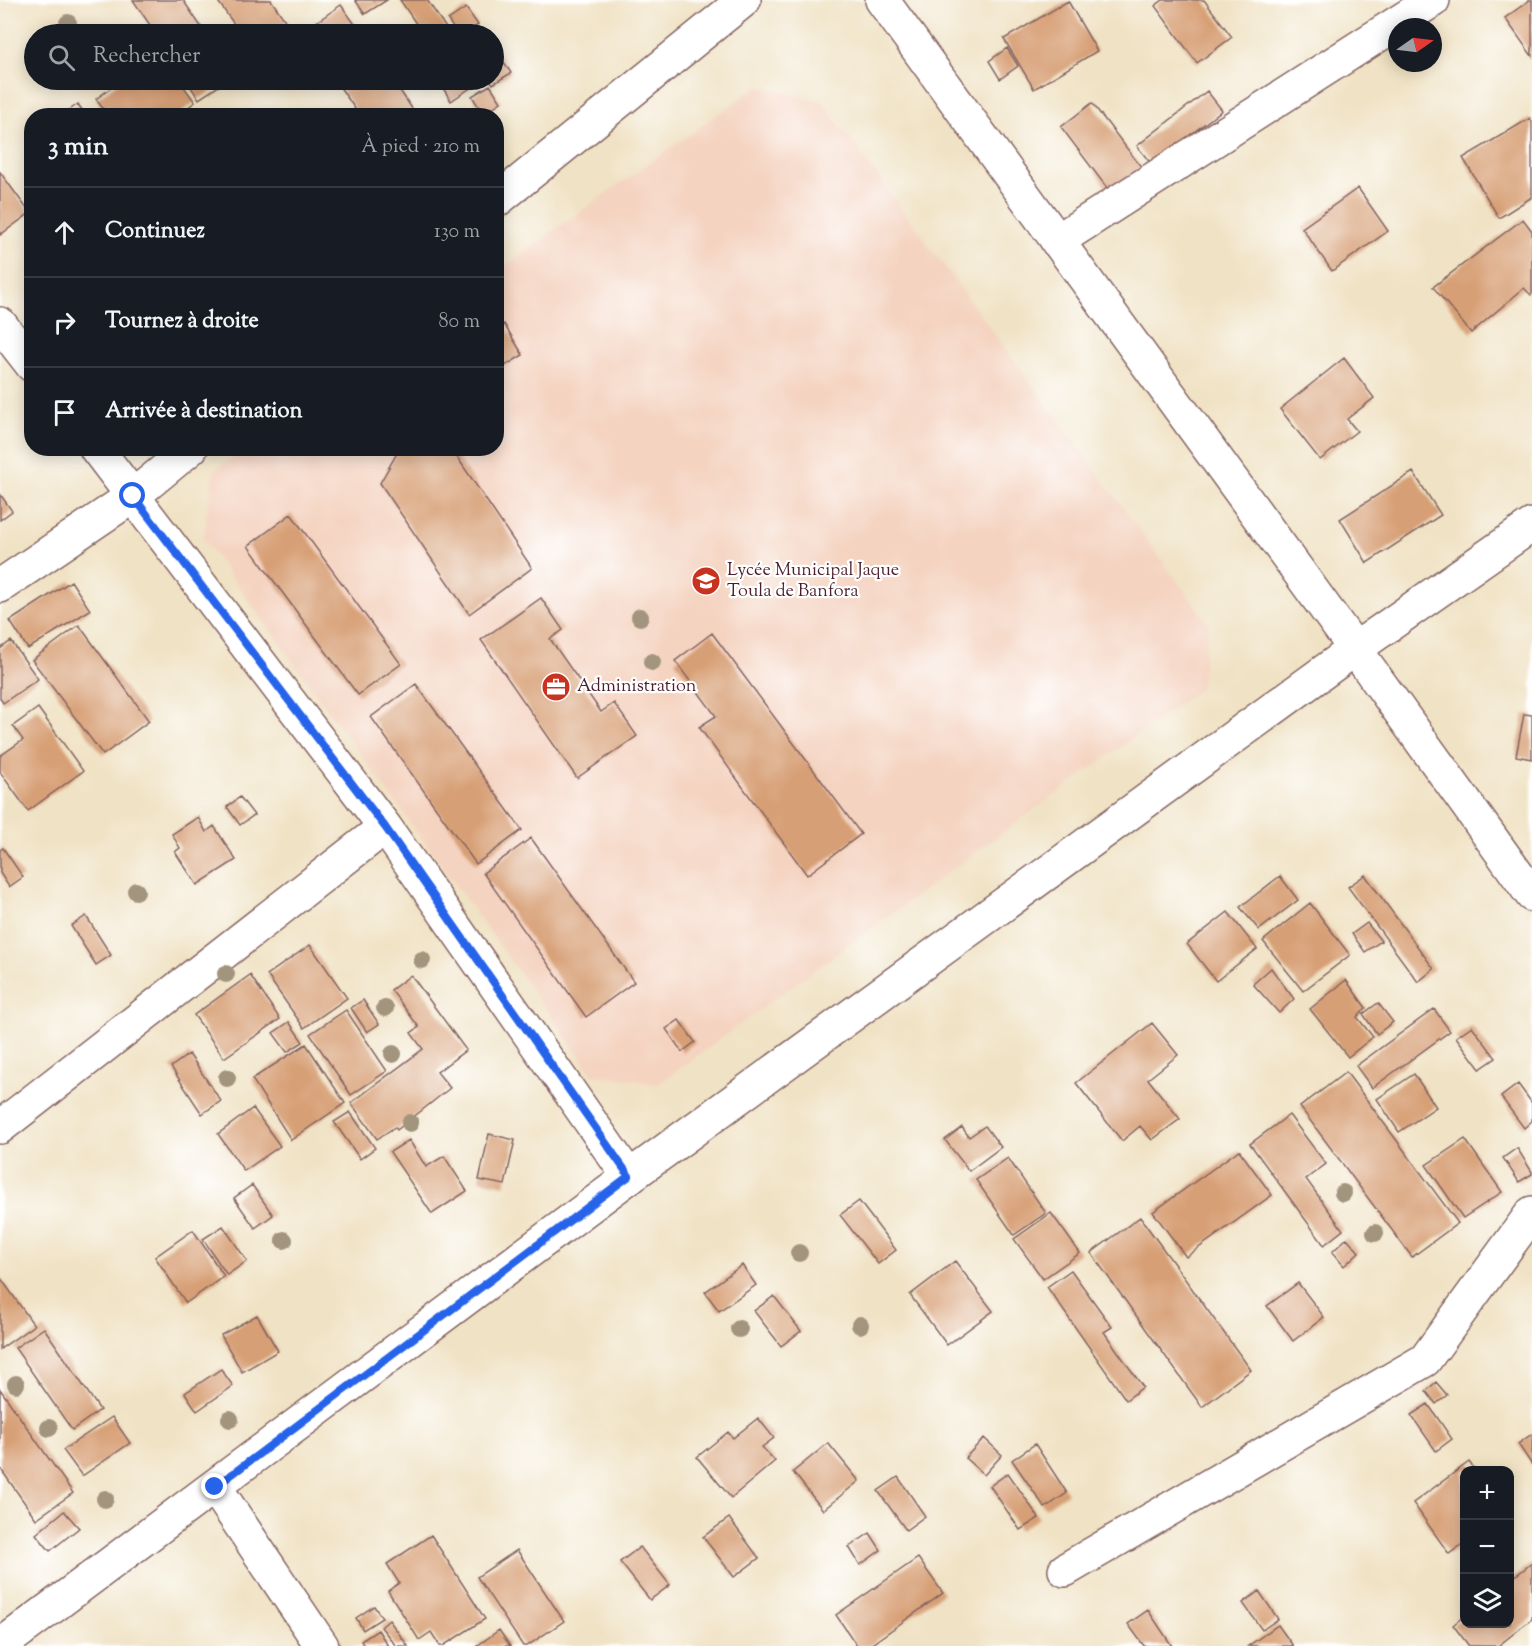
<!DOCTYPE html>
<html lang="fr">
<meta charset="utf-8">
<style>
:root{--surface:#171b24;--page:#242831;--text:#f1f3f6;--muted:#9ea1a6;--line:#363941}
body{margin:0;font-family:"Sorts Mill Goudy",serif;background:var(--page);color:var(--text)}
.controls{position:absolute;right:18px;bottom:18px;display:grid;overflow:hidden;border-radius:12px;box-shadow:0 3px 15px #0003}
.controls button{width:54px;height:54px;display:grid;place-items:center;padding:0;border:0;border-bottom:2px solid var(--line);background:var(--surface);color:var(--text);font:30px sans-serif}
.compass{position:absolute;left:1388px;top:18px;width:54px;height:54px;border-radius:50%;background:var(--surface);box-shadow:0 3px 15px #0003;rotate:76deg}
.stop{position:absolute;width:18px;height:18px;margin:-14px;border:4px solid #2563eb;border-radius:50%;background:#fff}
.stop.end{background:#2563eb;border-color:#fff;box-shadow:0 2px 6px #0008}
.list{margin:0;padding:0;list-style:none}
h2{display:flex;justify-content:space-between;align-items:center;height:78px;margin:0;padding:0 24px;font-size:26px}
h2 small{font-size:20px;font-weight:400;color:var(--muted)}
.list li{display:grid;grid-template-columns:39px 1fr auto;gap:18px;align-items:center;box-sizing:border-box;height:90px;padding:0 24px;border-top:2px solid var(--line)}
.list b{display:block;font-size:22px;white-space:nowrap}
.list em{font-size:20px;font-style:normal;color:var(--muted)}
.icon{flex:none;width:33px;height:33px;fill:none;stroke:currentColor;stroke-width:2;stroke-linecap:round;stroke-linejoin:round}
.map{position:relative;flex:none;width:1532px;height:1646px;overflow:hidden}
.search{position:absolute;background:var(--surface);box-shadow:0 3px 15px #0003;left:24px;top:24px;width:480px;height:66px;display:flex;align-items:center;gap:15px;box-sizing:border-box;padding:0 21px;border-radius:33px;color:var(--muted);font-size:22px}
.panel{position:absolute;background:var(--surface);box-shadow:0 3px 15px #0003;left:24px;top:108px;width:480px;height:348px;border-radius:24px}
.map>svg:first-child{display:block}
.built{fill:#f4d3c0}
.building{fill:#d79f74}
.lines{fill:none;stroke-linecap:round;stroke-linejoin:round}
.minor-casing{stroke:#846361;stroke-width:36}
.tertiary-casing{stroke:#846361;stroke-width:36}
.minor{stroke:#fff;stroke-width:33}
.tertiary{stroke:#fff;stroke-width:33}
.tree{fill:#a3947e}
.route{stroke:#2563eb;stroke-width:8}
.labels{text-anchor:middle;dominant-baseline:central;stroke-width:4.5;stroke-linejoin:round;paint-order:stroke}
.poi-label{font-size:18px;fill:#4a1f2b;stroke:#fff;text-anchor:start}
</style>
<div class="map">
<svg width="1532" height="1646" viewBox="0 0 1532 1646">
<rect width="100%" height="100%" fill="#fff"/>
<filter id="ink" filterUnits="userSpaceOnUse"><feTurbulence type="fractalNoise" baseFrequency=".0167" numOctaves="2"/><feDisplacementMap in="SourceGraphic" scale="12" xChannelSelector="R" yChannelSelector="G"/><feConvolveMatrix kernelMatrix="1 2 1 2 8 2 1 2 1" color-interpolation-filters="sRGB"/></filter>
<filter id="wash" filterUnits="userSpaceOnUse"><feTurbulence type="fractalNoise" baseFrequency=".008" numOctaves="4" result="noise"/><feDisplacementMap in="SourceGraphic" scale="24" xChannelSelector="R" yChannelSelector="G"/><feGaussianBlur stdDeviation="1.35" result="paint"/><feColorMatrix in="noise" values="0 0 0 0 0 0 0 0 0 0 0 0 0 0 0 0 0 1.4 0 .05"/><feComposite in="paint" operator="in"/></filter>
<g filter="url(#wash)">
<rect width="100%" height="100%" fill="#f0e2c4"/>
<path class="built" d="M 758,86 L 823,102 L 1209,624 L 1200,689 L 658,1084 L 593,1074 L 203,538 L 214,470 L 244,449 L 496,448 L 497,271 Z"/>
<g id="blocks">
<path class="building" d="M 133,0 L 183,0 L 206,34 L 156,34 Z
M 217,0 L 271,0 L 293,32 L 290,34 L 241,34 Z
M 355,0 L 387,0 L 365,14 Z
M 400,0 L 427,0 L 450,34 L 423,34 Z
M 1163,0 L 1204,0 L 1232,37 L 1197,63 L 1155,6 Z
M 1530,0 L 1532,0 L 1532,56 L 1505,18 Z
M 1068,1 L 1097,51 L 1034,89 L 1004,39 Z
M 341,5 L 362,34 L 304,34 L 302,32 Z
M 466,8 L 478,25 L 464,34 L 457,34 L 448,20 Z
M 494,47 L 511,73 L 493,84 L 490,80 L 494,80 Z
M 1007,48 L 1018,66 L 1000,79 L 989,61 Z
M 122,80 L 179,80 L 195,102 L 176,116 L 108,116 L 96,99 Z
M 186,80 L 228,80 L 199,99 Z
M 335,80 L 393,80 L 417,116 L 360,116 Z
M 438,80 L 480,80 L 481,81 L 451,101 Z
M 490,85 L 501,102 L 483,114 L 472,96 Z
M 1207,91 L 1222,110 L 1152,165 L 1137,146 Z
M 1092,103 L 1142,168 L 1110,192 L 1061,127 Z
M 78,104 L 86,116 L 61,116 Z
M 1530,118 L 1532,122 L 1532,197 L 1499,218 L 1463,158 Z
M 0,172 L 30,213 L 0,235 Z
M 1358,188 L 1388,231 L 1332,271 L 1302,228 Z
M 1523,219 L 1532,231 L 1532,294 L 1531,295 L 1524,288 L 1471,333 L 1433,287 Z
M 504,324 L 523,355 L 496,371 L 496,328 Z
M 1344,358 L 1374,398 L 1347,419 L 1357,431 L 1320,460 L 1280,409 Z
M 400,448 L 451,448 L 532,568 L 469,614 L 380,483 Z
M 1413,472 L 1441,515 L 1367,563 L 1340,519 Z
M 0,494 L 12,511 L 0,520 Z
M 291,514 L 401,664 L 358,695 L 248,546 Z
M 71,581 L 90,610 L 28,649 L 10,621 Z
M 541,598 L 563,630 L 550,639 L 601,712 L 614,703 L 637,736 L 577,778 L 481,640 Z
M 79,625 L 149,721 L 103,755 L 32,660 Z
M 712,633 L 861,834 L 807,875 L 699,727 L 716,716 L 675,661 Z
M 11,641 L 38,679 L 3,703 L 0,698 L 0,649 Z
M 416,684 L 522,830 L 476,864 L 371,717 Z
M 38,708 L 83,771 L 28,811 L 0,772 L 0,756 L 23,740 L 13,726 Z
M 1524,714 L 1532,715 L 1532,759 L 1516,756 Z
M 240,797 L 254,815 L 240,825 L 227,807 Z
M 198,817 L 206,832 L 214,826 L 236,860 L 197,885 L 175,852 L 180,848 L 172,834 Z
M 531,838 L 634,982 L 586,1017 L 483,873 Z
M 3,848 L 23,877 L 9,887 L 0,873 L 0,850 Z
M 1365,875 L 1434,969 L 1418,982 L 1348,887 Z
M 1280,876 L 1298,900 L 1259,930 L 1240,907 Z
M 1310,903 L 1350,955 L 1303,991 L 1263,941 Z
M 1228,912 L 1257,949 L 1216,981 L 1187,944 Z
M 86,916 L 111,955 L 96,965 L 71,926 Z
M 1367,923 L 1381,941 L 1365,952 L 1352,934 Z
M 310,945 L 347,998 L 304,1028 L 267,975 Z
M 1271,968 L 1294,999 L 1279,1013 L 1253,984 Z
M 250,975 L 280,1019 L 224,1058 L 194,1015 Z
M 411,975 L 466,1050 L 437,1072 L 450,1088 L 397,1130 L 395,1127 L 377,1139 L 351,1103 L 423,1049 L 411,1033 L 419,1027 L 391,990 Z
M 1346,980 L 1366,1008 L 1357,1017 L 1373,1037 L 1348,1057 L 1310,1009 Z
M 363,1000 L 379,1024 L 367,1032 L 351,1008 Z
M 1378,1003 L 1393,1022 L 1377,1034 L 1363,1014 Z
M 1434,1009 L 1450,1031 L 1372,1088 L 1356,1066 Z
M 346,1010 L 387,1071 L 351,1095 L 310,1034 Z
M 679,1020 L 695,1042 L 682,1052 L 666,1029 Z
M 289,1022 L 303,1042 L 287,1052 L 273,1033 Z
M 1152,1023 L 1178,1055 L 1148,1079 L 1180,1119 L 1152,1140 L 1140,1126 L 1122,1141 L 1076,1083 Z
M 1472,1026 L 1496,1058 L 1480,1069 L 1456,1037 Z
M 306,1044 L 345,1103 L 291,1140 L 252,1079 Z
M 189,1054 L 221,1101 L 202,1114 L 171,1067 Z
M 1346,1072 L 1458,1223 L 1412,1257 L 1300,1107 Z
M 1414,1074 L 1436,1107 L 1399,1132 L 1377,1099 Z
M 1518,1084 L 1532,1103 L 1532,1121 L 1524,1128 L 1501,1097 Z
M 253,1108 L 280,1146 L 244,1171 L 218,1134 Z
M 350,1112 L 375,1148 L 360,1159 L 334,1122 Z
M 1289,1115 L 1326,1164 L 1306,1179 L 1343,1230 L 1324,1245 L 1250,1144 Z
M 985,1126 L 1001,1147 L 969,1171 L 945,1140 L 962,1127 L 969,1137 Z
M 489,1134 L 515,1140 L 505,1185 L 479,1180 Z
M 1465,1139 L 1502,1192 L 1463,1218 L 1426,1165 Z
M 409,1140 L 426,1167 L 444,1156 L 467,1191 L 432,1214 L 390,1152 Z
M 1517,1148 L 1532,1172 L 1532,1174 L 1519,1182 L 1503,1158 Z
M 1239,1150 L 1272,1195 L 1186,1257 L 1153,1212 Z
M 1008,1158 L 1046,1213 L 1014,1235 L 976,1180 Z
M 252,1185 L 273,1215 L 255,1228 L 234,1198 Z
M 859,1201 L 896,1250 L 878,1264 L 840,1215 Z
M 1051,1213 L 1080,1253 L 1043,1279 L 1014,1239 Z
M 1140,1217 L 1251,1370 L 1202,1407 L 1091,1253 Z
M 223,1226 L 247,1261 L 227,1275 L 203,1239 Z
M 193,1230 L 224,1276 L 186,1303 L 155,1257 Z
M 1347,1238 L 1359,1252 L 1344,1266 L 1332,1252 Z
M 955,1261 L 993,1311 L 947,1345 L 910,1295 Z
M 742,1265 L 756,1285 L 719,1311 L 705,1292 Z
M 1071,1270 L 1112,1327 L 1104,1332 L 1143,1387 L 1126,1400 L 1047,1287 Z
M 0,1277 L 34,1325 L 0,1349 Z
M 1298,1283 L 1324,1317 L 1293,1341 L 1267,1306 Z
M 774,1296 L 801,1331 L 781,1346 L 754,1311 Z
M 257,1315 L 278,1351 L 242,1372 L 221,1335 Z
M 44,1328 L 100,1410 L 72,1430 L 15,1348 Z
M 221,1369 L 233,1386 L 197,1411 L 185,1393 Z
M 1436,1382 L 1447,1395 L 1436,1404 L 1426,1391 Z
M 0,1389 L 73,1493 L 36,1519 L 0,1468 Z
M 1428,1404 L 1452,1439 L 1436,1451 L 1411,1415 Z
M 112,1417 L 130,1443 L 82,1476 L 63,1450 Z
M 758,1418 L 774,1438 L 762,1447 L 775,1461 L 731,1498 L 697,1457 L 728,1432 L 733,1438 Z
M 1532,1434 L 1532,1465 L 1518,1444 Z
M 984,1438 L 1002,1455 L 984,1475 L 965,1458 Z
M 828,1443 L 859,1481 L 823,1510 L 793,1472 Z
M 1035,1444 L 1067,1493 L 1045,1508 L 1012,1460 Z
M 1469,1462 L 1475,1470 L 1464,1470 L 1464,1543 L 1449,1554 L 1413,1503 Z
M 1008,1473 L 1039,1518 L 1020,1530 L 990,1486 Z
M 898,1477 L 925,1516 L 906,1530 L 878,1491 Z
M 64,1511 L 79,1528 L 50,1551 L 36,1534 Z
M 729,1518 L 759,1558 L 734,1577 L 703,1537 Z
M 870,1533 L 881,1550 L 860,1565 L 849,1547 Z
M 431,1535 L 485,1619 L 443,1646 L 440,1646 L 431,1632 L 419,1640 L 388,1591 L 399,1583 L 387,1564 Z
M 640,1547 L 670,1585 L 650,1600 L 620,1562 Z
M 517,1550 L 564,1621 L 527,1646 L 523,1646 L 477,1577 Z
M 918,1558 L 943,1593 L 869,1646 L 857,1646 L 836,1615 Z
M 1532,1563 L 1532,1619 L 1498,1646 L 1469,1646 L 1453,1625 L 1464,1616 L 1464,1624 L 1510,1624 L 1510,1580 Z
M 1259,1591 L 1278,1619 L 1262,1630 L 1243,1603 Z
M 374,1606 L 382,1618 L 363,1630 L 356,1618 Z
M 1148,1610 L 1172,1646 L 1144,1646 L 1128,1624 Z
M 389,1620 L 408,1646 L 396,1646 L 381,1627 Z
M 1278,1625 L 1293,1646 L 1248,1646 Z
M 378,1630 L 388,1646 L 364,1646 L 361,1641 Z
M 499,1630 L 510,1646 L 477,1646 Z"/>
</g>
</g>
<g filter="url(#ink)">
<use href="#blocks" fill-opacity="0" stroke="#846361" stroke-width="1.5"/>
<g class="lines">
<g class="minor-casing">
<path id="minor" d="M 496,201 L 744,0
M 1057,241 L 1433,0
M 0,324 L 32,365
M 96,448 L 385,827 L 629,1177
M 0,586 L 133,496 L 191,448
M 1355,649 L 1532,895
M 0,1127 L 385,827
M 215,1487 L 322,1646
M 1065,1570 L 1425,1360 L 1532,1213"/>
</g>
<g class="tertiary-casing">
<path id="tertiary" d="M 882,0 L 1355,649
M 0,1646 L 629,1177 L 1355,649 L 1532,525"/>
</g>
<use href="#minor" class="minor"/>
<use href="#tertiary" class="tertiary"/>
</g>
<g class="tree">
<circle cx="68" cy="23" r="9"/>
<circle cx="640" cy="617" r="9"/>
<circle cx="652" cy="662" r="9"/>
<circle cx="136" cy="891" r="9"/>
<circle cx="422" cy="960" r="9"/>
<circle cx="226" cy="974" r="9"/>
<circle cx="385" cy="1008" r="9"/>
<circle cx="393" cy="1054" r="9"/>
<circle cx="227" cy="1078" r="9"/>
<circle cx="410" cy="1123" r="9"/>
<circle cx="1343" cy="1193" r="9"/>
<circle cx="1375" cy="1233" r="9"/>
<circle cx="284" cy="1240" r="9"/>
<circle cx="799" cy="1253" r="9"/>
<circle cx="860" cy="1325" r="9"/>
<circle cx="739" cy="1329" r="9"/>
<circle cx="16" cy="1384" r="9"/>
<circle cx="230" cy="1419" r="9"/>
<circle cx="49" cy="1428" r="9"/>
<circle cx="105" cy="1499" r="9"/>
</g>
</g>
<g class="lines" filter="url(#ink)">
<path class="route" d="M 133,496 L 385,827 L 629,1176 L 215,1487"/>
</g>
<defs>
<g id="school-disc" transform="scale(1.5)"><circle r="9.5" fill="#c8321e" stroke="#fff"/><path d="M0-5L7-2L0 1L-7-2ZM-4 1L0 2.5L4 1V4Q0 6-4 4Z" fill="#fff"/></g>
<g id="office-disc" transform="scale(1.5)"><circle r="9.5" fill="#c8321e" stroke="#fff"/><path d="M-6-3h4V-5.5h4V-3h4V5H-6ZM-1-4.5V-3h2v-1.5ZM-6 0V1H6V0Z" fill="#fff"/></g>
</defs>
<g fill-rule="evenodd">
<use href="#school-disc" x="706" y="581"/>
<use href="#office-disc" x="556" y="687"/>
</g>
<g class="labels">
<g class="poi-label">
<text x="727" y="571">Lycée Municipal Jaque<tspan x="727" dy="21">Toula de Banfora</tspan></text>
<text x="577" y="687">Administration</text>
</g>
</g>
</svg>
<div class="controls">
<button>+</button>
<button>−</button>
<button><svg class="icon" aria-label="layers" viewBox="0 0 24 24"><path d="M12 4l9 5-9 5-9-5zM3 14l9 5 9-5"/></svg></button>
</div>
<svg class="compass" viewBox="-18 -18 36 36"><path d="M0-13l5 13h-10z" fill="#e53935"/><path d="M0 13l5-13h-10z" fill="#9ea1a6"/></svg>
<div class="stop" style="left:133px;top:496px"></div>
<div class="stop end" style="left:215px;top:1487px"></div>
<div class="search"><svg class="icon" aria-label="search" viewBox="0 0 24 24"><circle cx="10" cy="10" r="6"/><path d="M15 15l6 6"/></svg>Rechercher</div>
<section class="panel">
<h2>3 min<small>À pied · 210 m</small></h2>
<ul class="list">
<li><svg class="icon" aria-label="ahead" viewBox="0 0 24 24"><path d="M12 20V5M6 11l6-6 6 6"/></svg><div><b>Continuez</b></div><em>130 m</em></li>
<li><svg class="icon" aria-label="right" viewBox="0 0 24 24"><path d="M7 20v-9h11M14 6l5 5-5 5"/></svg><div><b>Tournez à droite</b></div><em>80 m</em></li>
<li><svg class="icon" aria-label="arrive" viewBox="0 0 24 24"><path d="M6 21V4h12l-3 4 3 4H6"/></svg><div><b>Arrivée à destination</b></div></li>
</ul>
</section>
</div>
